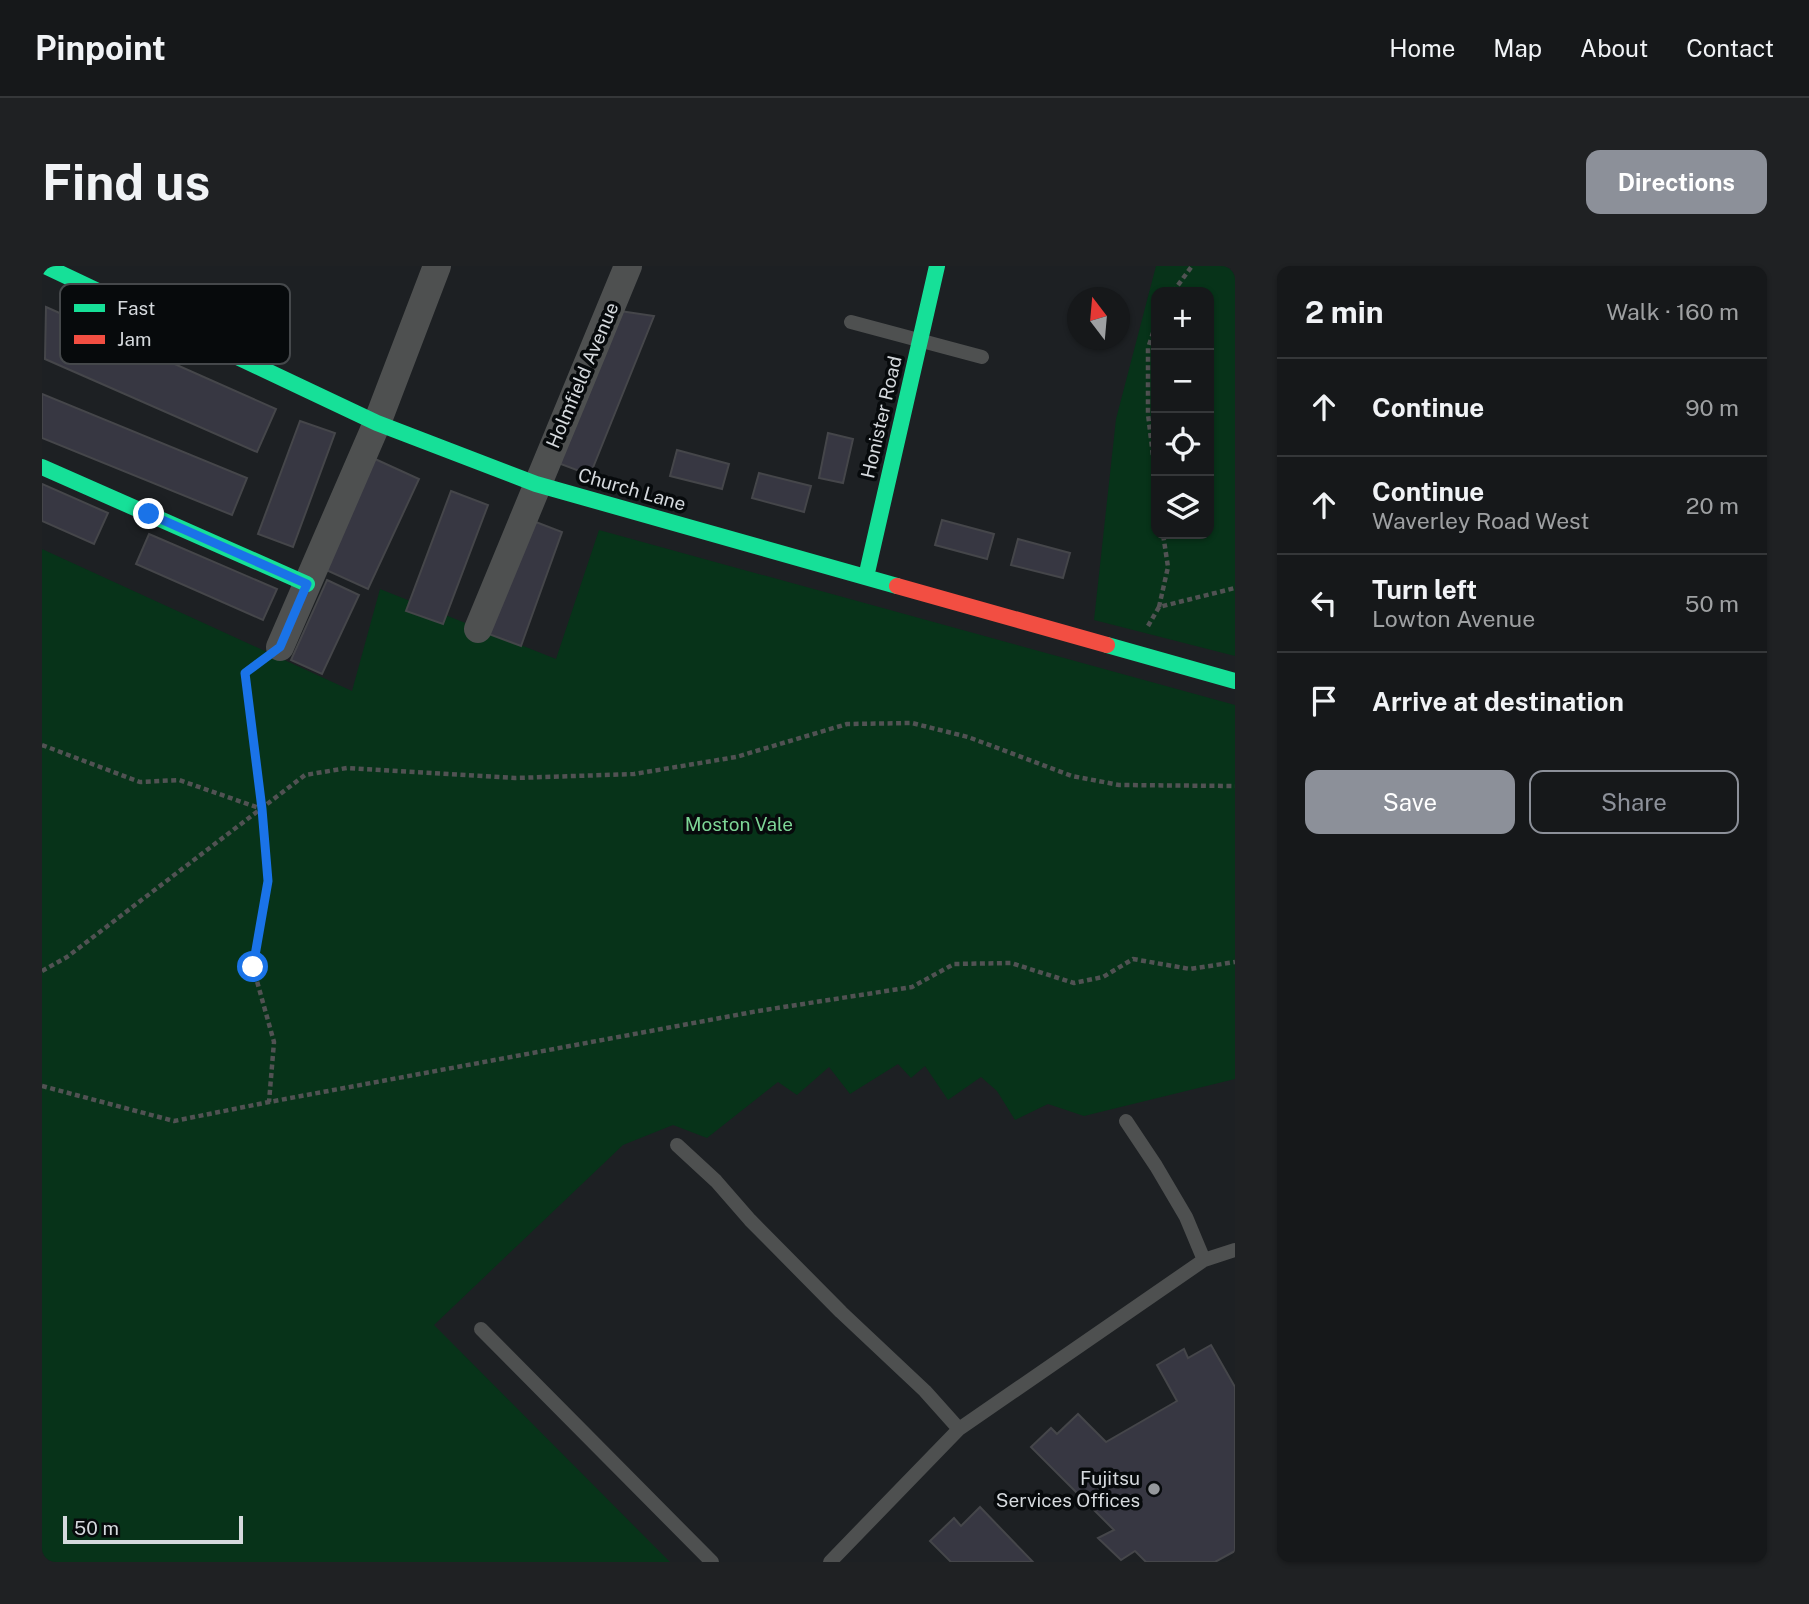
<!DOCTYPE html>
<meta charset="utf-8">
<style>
:root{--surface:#16181a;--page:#1f2123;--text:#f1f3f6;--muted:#9ea0a2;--line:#353739;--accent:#8c9099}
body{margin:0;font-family:"Public Sans",sans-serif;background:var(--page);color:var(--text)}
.controls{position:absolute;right:21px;top:21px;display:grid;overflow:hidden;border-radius:14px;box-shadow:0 2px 5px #0004}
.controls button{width:63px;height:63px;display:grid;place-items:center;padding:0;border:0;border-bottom:2px solid var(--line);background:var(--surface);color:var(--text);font:35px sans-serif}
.compass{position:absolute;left:1025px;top:21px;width:63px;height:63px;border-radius:50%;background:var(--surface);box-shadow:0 2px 5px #0004;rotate:344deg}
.scale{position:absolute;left:21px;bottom:18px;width:180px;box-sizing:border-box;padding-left:7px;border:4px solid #d5d9dd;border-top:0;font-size:19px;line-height:24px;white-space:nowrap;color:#d5d9dd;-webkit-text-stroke:5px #070a0c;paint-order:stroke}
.stop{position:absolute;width:21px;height:21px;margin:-16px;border:5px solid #1a73e8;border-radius:50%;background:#fff}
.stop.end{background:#1a73e8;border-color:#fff;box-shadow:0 2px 7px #0008}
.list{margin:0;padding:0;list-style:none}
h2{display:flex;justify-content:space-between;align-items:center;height:91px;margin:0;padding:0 28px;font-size:30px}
h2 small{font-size:23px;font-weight:400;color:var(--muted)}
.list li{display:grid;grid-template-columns:46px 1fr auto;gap:21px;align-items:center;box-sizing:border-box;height:98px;padding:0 28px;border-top:2px solid var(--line)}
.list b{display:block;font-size:26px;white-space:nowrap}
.list p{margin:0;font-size:23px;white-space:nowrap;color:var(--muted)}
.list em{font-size:23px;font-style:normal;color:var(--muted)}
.actions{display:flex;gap:14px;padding:21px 28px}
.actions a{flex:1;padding:16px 0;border:2px solid var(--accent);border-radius:14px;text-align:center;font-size:24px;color:var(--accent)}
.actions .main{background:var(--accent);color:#fff}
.icon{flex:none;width:38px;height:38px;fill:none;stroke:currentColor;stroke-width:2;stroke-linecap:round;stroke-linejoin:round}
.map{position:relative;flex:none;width:1193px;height:1296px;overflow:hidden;border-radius:14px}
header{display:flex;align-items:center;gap:42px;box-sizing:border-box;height:98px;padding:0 35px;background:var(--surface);border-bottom:2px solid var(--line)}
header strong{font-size:33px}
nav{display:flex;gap:38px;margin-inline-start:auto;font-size:24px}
.intro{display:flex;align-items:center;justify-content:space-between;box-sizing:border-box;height:168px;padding:0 42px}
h1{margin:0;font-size:49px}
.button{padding:18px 32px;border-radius:14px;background:var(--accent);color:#fff;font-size:24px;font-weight:700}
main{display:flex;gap:42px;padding:0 42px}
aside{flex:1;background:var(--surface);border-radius:14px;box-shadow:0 2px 5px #0004}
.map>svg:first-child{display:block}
.green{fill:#073319;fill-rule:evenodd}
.building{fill:#373742;stroke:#45464a;stroke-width:2}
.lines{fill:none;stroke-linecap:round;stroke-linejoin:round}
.path{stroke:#515253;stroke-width:4.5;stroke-dasharray:5 3.5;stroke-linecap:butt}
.lane{stroke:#4e5050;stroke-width:14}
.street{stroke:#4e5050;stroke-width:28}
.fast{stroke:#16e098;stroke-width:16}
.jam{stroke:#f24e42;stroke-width:16}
.route{stroke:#1a73e8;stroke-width:9}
.poi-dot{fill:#95989c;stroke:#070a0c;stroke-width:2.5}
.labels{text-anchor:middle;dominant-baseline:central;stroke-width:7;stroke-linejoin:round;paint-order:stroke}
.street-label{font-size:19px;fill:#d5d9dd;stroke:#070a0c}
.park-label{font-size:19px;fill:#7dd596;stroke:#070a0c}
.poi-label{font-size:19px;fill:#d5d9dd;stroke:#070a0c;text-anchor:end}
.key{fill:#070a0c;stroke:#45484b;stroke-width:2}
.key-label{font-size:19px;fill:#d5d9dd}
</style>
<header>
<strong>Pinpoint</strong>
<nav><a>Home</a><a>Map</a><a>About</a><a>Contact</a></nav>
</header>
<div class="intro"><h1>Find us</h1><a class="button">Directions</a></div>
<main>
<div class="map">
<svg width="1193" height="1296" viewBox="0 0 1193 1296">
<rect width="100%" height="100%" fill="#1d2023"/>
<path class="green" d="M 1114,0 L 1193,0 L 1193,390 L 1052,354 L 1074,153 ZM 1114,26 L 1167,26 L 1167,268 L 1114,268 Z
M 557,264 L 1193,439 L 1193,813 L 1042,850 L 1006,838 L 973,854 L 955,825 L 939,811 L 906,834 L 883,800 L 869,812 L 856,798 L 808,828 L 787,801 L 755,829 L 736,816 L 665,872 L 631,859 L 581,879 L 392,1059 L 628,1296 L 0,1296 L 0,283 L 310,425 L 338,323 L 514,393 Z"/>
<path class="building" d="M 4,41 L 234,143 L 215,186 L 3,93 Z
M 578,45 L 612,50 L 548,209 L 516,197 Z
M 0,128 L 205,212 L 190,249 L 0,172 Z
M 258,155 L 293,167 L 251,281 L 216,268 Z
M 786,167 L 811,173 L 801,217 L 777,212 Z
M 635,184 L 687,198 L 680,223 L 628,210 Z
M 333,193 L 377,213 L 326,323 L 282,303 Z
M 717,207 L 769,220 L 762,246 L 710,232 Z
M 0,218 L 66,247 L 52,278 L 0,255 Z
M 409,225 L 446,239 L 401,358 L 364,345 Z
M 486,253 L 520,266 L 479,380 L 444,367 Z
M 900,254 L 952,268 L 945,293 L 893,279 Z
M 107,268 L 235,323 L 221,354 L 94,298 Z
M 976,273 L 1028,287 L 1021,312 L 969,299 Z
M 285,314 L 317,329 L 280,408 L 249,394 Z
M 1169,1079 L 1193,1121 L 1193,1285 L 1173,1296 L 1104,1296 L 1093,1285 L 1079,1294 L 1056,1272 L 1072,1264 L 989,1181 L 1009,1162 L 1015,1168 L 1036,1148 L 1064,1176 L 1135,1135 L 1115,1099 L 1142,1083 L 1146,1092 Z
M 938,1241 L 991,1296 L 909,1296 L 888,1275 L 912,1252 L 919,1260 Z"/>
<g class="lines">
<path class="path" d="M 1131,26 L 1150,0
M 1114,58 L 1106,82 L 1106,148 L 1114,215
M 1117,341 L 1126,301 L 1121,268
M 1106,360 L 1117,341 L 1193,322
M 219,396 L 203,407 L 220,543 L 226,615 L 211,701 L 232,776 L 227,836
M 0,479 L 98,516 L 137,514 L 220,543
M 0,705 L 25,691 L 263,509 L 305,502 L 473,512 L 592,508 L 694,491 L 805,458 L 870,457 L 926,471 L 1030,510 L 1077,519 L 1193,520
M 0,820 L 132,855 L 227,836 L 716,745 L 870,721 L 912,698 L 969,697 L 1032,717 L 1061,711 L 1091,693 L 1148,703 L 1193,696"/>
<path class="lane" d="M 809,56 L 940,91
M 1084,855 L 1114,900 L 1144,951 L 1162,994
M 635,879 L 674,915 L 708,954 L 799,1046 L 883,1125 L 917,1163
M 439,1063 L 670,1296
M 788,1296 L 917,1163 L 1162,994 L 1193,984"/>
<path class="street" d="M 436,363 L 586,0
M 238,381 L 335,157 L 395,0"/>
<path class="fast" d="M 3,0 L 335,157 L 494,218 L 855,320
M 0,201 L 265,318
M 824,311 L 895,0
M 1065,379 L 1193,415"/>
<path class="jam" d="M 855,320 L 1065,379"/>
</g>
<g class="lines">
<path class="route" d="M 107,248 L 265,318 L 238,381 L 203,407 L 220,543 L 226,615 L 211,701"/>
</g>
<circle class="poi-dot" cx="1112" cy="1223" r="7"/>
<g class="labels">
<g class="street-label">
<text transform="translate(540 109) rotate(-67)">Holmfield Avenue</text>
<text transform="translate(839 151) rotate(-77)">Honister Road</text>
<text transform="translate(590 223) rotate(16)">Church Lane</text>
</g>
<g class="park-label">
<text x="697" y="558">Moston Vale</text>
</g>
<g class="poi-label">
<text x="1098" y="1212">Fujitsu<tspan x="1098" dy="22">Services Offices</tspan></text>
</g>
</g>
<rect x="18" y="18" width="230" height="80" rx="10" class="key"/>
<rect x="32" y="38" width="31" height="8" fill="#16e098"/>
<rect x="32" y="69" width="31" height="9" fill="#f24e42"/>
<g class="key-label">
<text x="75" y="49">Fast</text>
<text x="75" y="80">Jam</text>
</g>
</svg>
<div class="controls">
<button>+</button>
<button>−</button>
<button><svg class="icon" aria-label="locate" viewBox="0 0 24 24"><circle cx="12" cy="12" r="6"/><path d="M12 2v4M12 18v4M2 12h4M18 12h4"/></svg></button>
<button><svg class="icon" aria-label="layers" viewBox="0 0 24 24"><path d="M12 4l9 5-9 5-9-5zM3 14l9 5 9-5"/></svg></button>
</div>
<svg class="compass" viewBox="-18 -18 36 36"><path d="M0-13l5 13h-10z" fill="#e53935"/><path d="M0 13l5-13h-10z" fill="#9ea0a2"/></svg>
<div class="scale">50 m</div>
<div class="stop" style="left:211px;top:701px"></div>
<div class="stop end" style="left:107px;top:248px"></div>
</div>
<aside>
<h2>2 min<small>Walk · 160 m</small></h2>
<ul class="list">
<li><svg class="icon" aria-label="ahead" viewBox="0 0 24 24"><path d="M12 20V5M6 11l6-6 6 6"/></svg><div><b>Continue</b></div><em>90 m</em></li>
<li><svg class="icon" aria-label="ahead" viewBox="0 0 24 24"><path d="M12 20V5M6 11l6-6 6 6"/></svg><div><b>Continue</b><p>Waverley Road West</p></div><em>20 m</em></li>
<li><svg class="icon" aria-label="left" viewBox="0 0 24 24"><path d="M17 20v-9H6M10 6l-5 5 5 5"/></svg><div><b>Turn left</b><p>Lowton Avenue</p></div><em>50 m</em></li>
<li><svg class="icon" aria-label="arrive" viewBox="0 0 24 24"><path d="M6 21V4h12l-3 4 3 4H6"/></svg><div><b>Arrive at destination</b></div></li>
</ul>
<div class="actions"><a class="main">Save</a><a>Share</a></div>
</aside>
</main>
